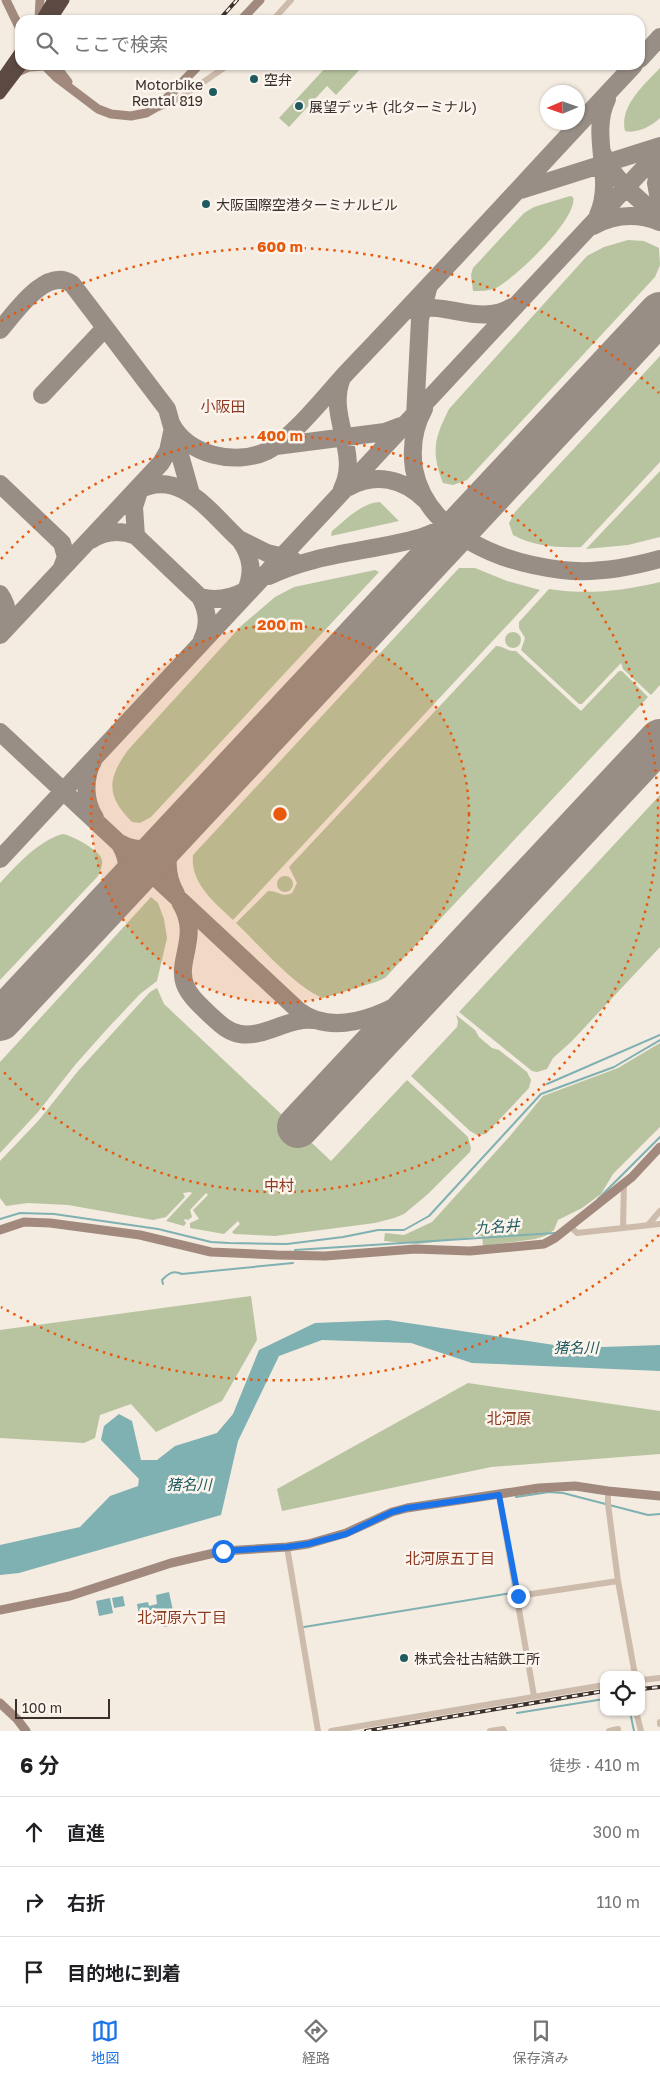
<!DOCTYPE html>
<html lang="ja">
<meta charset="utf-8">
<style>
:root{--surface:#fff;--page:#f6f6f6;--text:#202124;--muted:#757577;--line:#e0e0e0;--accent:#1a73e8}
body{margin:0;font-family:"Golos Text","Noto Sans JP",sans-serif;background:var(--page);color:var(--text)}
.controls{position:absolute;right:15px;bottom:15px;display:grid;overflow:hidden;border-radius:10px;box-shadow:0 1px 4px #0004}
.controls button{width:45px;height:45px;display:grid;place-items:center;padding:0;border:0;border-bottom:1px solid var(--line);background:var(--surface);color:var(--text);font:25px sans-serif}
.compass{position:absolute;left:540px;top:85px;width:45px;height:45px;border-radius:50%;background:var(--surface);box-shadow:0 1px 4px #0004;rotate:268deg}
.scale{position:absolute;left:15px;bottom:12px;width:95px;box-sizing:border-box;padding-left:5px;border:2px solid #3b302b;border-top:0;font-size:14px;line-height:18px;white-space:nowrap;color:#3b302b;-webkit-text-stroke:4px #fbf5ee;paint-order:stroke}
.stop{position:absolute;width:15px;height:15px;margin:-11px;border:4px solid #1a73e8;border-radius:50%;background:#fff}
.stop.end{background:#1a73e8;border-color:#fff;box-shadow:0 1px 5px #0008}
.list{margin:0;padding:0;list-style:none}
h2{display:flex;justify-content:space-between;align-items:center;height:65px;margin:0;padding:0 20px;font-size:21px}
h2 small{font-size:16px;font-weight:400;color:var(--muted)}
.list li{display:grid;grid-template-columns:32px 1fr auto;gap:15px;align-items:center;box-sizing:border-box;height:70px;padding:0 20px;border-top:1px solid var(--line)}
.list b{display:block;font-size:19px;white-space:nowrap}
.list em{font-size:16px;font-style:normal;color:var(--muted)}
.icon{flex:none;width:28px;height:28px;fill:none;stroke:currentColor;stroke-width:2;stroke-linecap:round;stroke-linejoin:round}
.map{position:relative;flex:none;width:660px;height:1731px;overflow:hidden}
.search{position:absolute;background:var(--surface);box-shadow:0 1px 4px #0004;left:15px;right:15px;top:15px;height:55px;display:flex;align-items:center;gap:12px;box-sizing:border-box;padding:0 18px;border-radius:15px;color:var(--muted);font-size:19px}
.sheet{height:275px;background:var(--surface)}
nav{display:flex;justify-content:space-around;align-items:center;box-sizing:border-box;height:70px;border-top:1px solid var(--line);background:var(--surface);font-size:14px;color:var(--muted)}
nav a{display:grid;justify-items:center;gap:2px}
nav .on{color:var(--accent)}
.map>svg:first-child{display:block}
.green{fill:#b8c4a0}
.water{fill:#7fb0b2}
.lines{fill:none;stroke-linecap:round;stroke-linejoin:round}
.stream{stroke:#7fb0b2;stroke-width:2}
.taxiway{stroke:#988e86;stroke-width:18}
.runway{stroke:#988e86;stroke-width:42}
.street{stroke:#cdbbac;stroke-width:6}
.secondary{stroke:#a18a7d;stroke-width:9}
.highway{stroke:#5c4a42;stroke-width:11}
.rail-casing{stroke:#3b302b;stroke-width:4}
.rail{stroke:#fbf5ee;stroke-width:2;stroke-dasharray:5.5;stroke-linecap:butt}
.highway-bridge{stroke:#5c4a42;stroke-width:11}
.route{stroke:#1a73e8;stroke-width:6}
.ring{fill:none;stroke:#e8590c;stroke-width:2.5;stroke-dasharray:2.5 5}
.poi-dot{fill:#1f5a5e;stroke:#fbf5ee;stroke-width:2}
.labels{text-anchor:middle;dominant-baseline:central;stroke-width:5;stroke-linejoin:round;paint-order:stroke}
.poi-label{font-size:14px;fill:#3b302b;stroke:#fbf5ee;text-anchor:start}
.neighbourhood-label{font-size:15px;fill:#8c3b22;stroke:#fbf5ee}
.water-label{font-size:15px;font-style:italic;fill:#1f5a5e;stroke:#fbf5ee}
.centre{fill:#e8590c;stroke:#fbf5ee;stroke-width:2.5}
.ring-label{font-size:15px;text-anchor:middle;font-weight:bold;fill:#e8590c;stroke:#fbf5ee;stroke-width:5;stroke-linejoin:round;paint-order:stroke}
</style>
<div class="map">
<svg width="660" height="1731" viewBox="0 0 660 1731">
<rect width="100%" height="100%" fill="#f4ebe1"/>
<path class="green" d="M 328,65 L 364,65 L 336,95 L 327,86 L 289,127 L 279,118 Z
M 660,68 L 660,118 C 652,126 636,134 625,131 C 619,106 645,84 660,68 Z
M 570,196 L 573,197 C 579,218 514,279 496,288 C 488,291 481,291 473,291 L 471,275 L 473,268 L 524,213 L 534,207 Z
M 628,240 L 644,241 L 659,248 L 660,265 L 655,277 L 467,480 L 453,485 L 443,483 C 431,452 434,439 449,409 L 587,256 L 604,247 Z
M 660,356 L 660,462 L 581,547 C 558,548 533,546 513,535 L 509,523 L 515,512 Z
M 660,471 L 660,537 L 628,545 L 586,549 Z
M 380,502 L 399,521 L 331,536 L 332,531 C 347,519 361,503 380,502 Z
M 459,568 L 475,568 L 507,581 L 540,590 L 233,920 C 214,902 190,883 193,855 Z
M 375,570 L 379,572 L 151,817 L 140,823 L 132,822 C 106,796 107,779 128,750 L 241,626 L 275,597 L 294,587 Z
M 660,582 L 660,685 L 651,695 L 623,669 L 621,663 L 582,704 L 579,704 L 521,650 L 525,638 L 519,628 L 519,622 L 549,589 C 587,595 623,591 660,582 Z
M505 640a8 8 0 1 1 16 0a8 8 0 1 1-16 0Z
M 496,646 C 504,646 508,652 516,651 L 581,711 L 619,671 L 622,671 L 648,697 L 385,978 L 376,982 L 323,998 C 296,988 259,945 236,923 L 268,891 C 277,890 282,898 292,893 L 297,883 L 289,867 Z
M 660,795 L 660,947 L 571,1042 L 553,1058 L 547,1069 L 537,1072 L 532,1071 L 459,1012 Z
M 63,834 C 73,836 100,850 102,860 C 103,866 100,871 98,876 L 0,980 L 0,883 C 17,865 39,840 63,834 Z
M277 884a8 8 0 1 1 16 0a8 8 0 1 1-16 0Z
M 151,897 L 158,903 L 164,919 L 167,938 L 157,981 L 140,994 L 107,1029 L 75,1065 L 38,1112 L 0,1153 L 0,1062 Z
M 157,988 L 164,1004 L 331,1161 L 407,1080 L 468,1137 L 471,1148 L 470,1152 L 428,1194 L 404,1214 L 394,1218 L 375,1223 L 275,1236 L 234,1234 L 232,1232 L 240,1224 L 238,1221 L 224,1234 L 190,1228 L 190,1223 L 199,1219 L 193,1210 L 208,1195 L 206,1193 L 190,1210 L 192,1217 L 188,1220 L 185,1219 L 184,1220 L 186,1223 L 184,1226 L 166,1221 L 192,1193 L 190,1192 L 183,1193 L 185,1197 L 166,1217 L 153,1220 L 68,1205 L 28,1203 L 6,1206 L 0,1198 L 0,1161 L 39,1120 L 78,1071 L 150,992 Z
M 456,1015 L 475,1030 L 479,1037 L 492,1048 L 499,1050 L 527,1072 L 531,1080 L 529,1088 L 486,1134 L 477,1135 L 470,1131 L 411,1076 L 457,1027 L 458,1021 Z
M 660,1043 L 660,1127 L 613,1174 L 601,1194 L 582,1208 L 558,1220 L 554,1230 L 545,1236 L 535,1239 L 483,1246 L 482,1236 L 417,1244 L 384,1241 L 385,1233 L 404,1235 L 432,1222 L 510,1136 L 543,1096 L 618,1068 Z
M 251,1296 L 257,1340 L 222,1401 L 156,1432 L 131,1404 L 100,1415 L 95,1438 L 84,1443 L 0,1438 L 0,1330 Z
M 468,1383 L 660,1411 L 660,1454 L 491,1467 L 282,1511 L 277,1489 Z"/>
<path class="water" d="M 388,1320 L 574,1348 L 660,1345 L 660,1371 L 472,1363 L 411,1343 L 322,1340 L 279,1356 L 238,1441 L 221,1515 L 19,1573 L 0,1575 L 0,1545 L 80,1527 L 110,1496 L 138,1486 L 139,1479 L 101,1440 L 104,1426 L 119,1414 L 132,1421 L 141,1460 L 157,1460 L 175,1446 L 217,1433 L 233,1414 L 259,1350 L 315,1323 Z
M 169,1592 L 176,1625 L 163,1627 L 159,1612 L 139,1615 L 137,1604 L 148,1602 L 149,1606 L 157,1604 L 156,1595 Z
M 123,1596 L 125,1606 L 114,1608 L 112,1598 Z
M 110,1598 L 113,1613 L 99,1616 L 96,1601 Z"/>
<g class="lines">
<path class="stream" d="M 547,1084 L 660,1035
M 598,1199 L 660,1137
M 0,1219 L 20,1213 L 54,1214 L 158,1229 L 211,1242 L 229,1243 L 287,1244 L 343,1237 L 378,1230 L 404,1230 L 429,1216 L 541,1094 L 614,1067 L 660,1040
M 295,1250 L 555,1233
M 163,1284 L 162,1280 C 169,1273 173,1270 182,1274 L 293,1263
M 516,1497 L 549,1492 L 563,1493 L 648,1515 L 660,1514
M 304,1627 L 512,1593
M 630,1712 L 634,1731
M 517,1713 L 604,1699"/>
<path class="taxiway" d="M 640,59 L 660,37
M 603,154 C 613,180 639,199 660,218
M 660,160 L 656,183 L 660,206
M 521,190 L 660,146
M 598,215 C 615,178 589,136 607,99
M 593,226 C 615,214 637,213 660,222
M 411,310 C 445,300 479,327 512,307
M 0,330 C 15,313 46,266 72,284 L 167,409 L 191,494
M 42,395 L 105,328
M 424,409 C 414,427 411,449 414,469 C 427,535 502,563 562,570 C 595,574 628,568 660,559
M 415,417 L 420,319 L 428,289
M 171,423 C 187,455 235,466 267,451 C 292,439 329,391 350,369 C 446,269 539,166 634,65
M 276,446 L 385,432 L 401,426
M 0,484 L 62,543 L 66,557 L 61,570
M 349,487 C 375,472 404,479 425,500
M 342,489 C 361,452 326,416 342,378
M 137,491 C 180,466 212,515 240,540 C 252,557 254,573 245,593
M 136,536 L 134,507 L 140,488
M 239,539 L 267,553 L 292,559
M 91,540 C 105,531 121,530 136,536 L 200,597 C 208,611 209,626 202,640
M 269,576 C 316,553 369,552 419,538 C 448,529 468,513 491,495
M 0,594 C 9,607 9,620 2,633
M 200,597 C 217,602 232,598 247,590
M 0,635 L 161,463 L 168,451 L 172,432
M 0,732 L 299,1011 C 341,1043 411,1004 443,972
M 93,761 C 84,778 84,801 95,818
M 122,844 C 138,853 157,849 170,838
M 0,859 L 660,151
M 117,894 C 129,879 130,862 121,846
M 176,894 C 164,873 165,848 179,829
M 180,902 C 202,937 174,961 186,987 C 191,998 200,1005 208,1013 C 218,1022 227,1032 240,1034 C 265,1038 288,1017 314,1020"/>
<path class="runway" d="M 0,1020 L 660,313
M 298,1127 L 660,740"/>
<path class="street" d="M 273,20 L 291,0
M 159,108 L 176,101 L 228,65
M 648,1225 L 660,1211
M 570,1226 L 577,1233 L 660,1224
M 623,1228 L 624,1183
M 608,1491 L 608,1504 L 618,1581 L 635,1675
M 499,1495 L 534,1696
M 287,1547 L 318,1731
M 518,1596 L 618,1581
M 641,1680 L 660,1678
M 637,1715 L 641,1731
M 660,1722 L 660,1724
M 331,1731 L 604,1685
M 490,1731 L 503,1729 L 504,1731
M 609,1731 L 618,1729 L 618,1731"/>
<path class="secondary" d="M 6,0 L 20,29
M 39,20 L 40,0
M 241,20 L 260,0
M 44,65 L 57,78 L 98,109 L 111,114 L 131,116 L 146,113 L 160,105 L 199,65
M 55,65 L 68,82
M 16,73 L 29,67 L 45,66
M 0,1230 L 24,1222 L 50,1223 L 140,1235 L 211,1252 L 277,1255 L 325,1256 L 415,1249 L 470,1251 L 544,1244 L 555,1238 L 632,1177 L 660,1147
M 0,1610 L 70,1596 L 171,1563 L 223,1551 L 287,1547 L 308,1544 L 346,1533 L 392,1512 L 407,1508 L 539,1488 L 575,1486 L 608,1491 L 660,1496
M 0,1703 L 17,1719 L 26,1731"/>
<path class="highway" d="M 41,20 L 53,0
M 51,20 L 64,0
M 0,81 L 20,52"/>
<g class="rail-casing">
<path id="rail" d="M 219,20 L 237,0
M 641,1689 L 660,1687
M 366,1731 L 604,1691"/>
</g>
<use href="#rail" class="rail"/>
<path class="highway-bridge" d="M 0,94 L 22,65"/>
</g>
<g class="lines">
<path class="route" d="M 223,1551 L 287,1547 L 308,1544 L 346,1534 L 392,1512 L 407,1508 L 499,1495 L 518,1596"/>
</g>
<circle cx="280" cy="814" r="189" fill="#e8590c" fill-opacity=".12"/>
<g class="ring">
<circle cx="280" cy="814" r="189"/>
<path d="M1 559A378 378 0 1 1 1 1069"/>
<path d="M659 1235A567 567 0 0 1 1 1307M1 321A567 567 0 0 1 659 393"/>
</g>
<g class="poi-dot">
<circle cx="254" cy="79" r="5"/>
<circle cx="213" cy="92" r="5"/>
<circle cx="299" cy="106" r="5"/>
<circle cx="206" cy="204" r="5"/>
<circle cx="404" cy="1658" r="5"/>
</g>
<g class="labels">
<g class="poi-label">
<text x="264" y="79">空弁</text>
<text x="203" y="84" text-anchor="end">Motorbike<tspan x="203" dy="16">Rental 819</tspan></text>
<text x="309" y="106">展望デッキ (北ターミナル)</text>
<text x="216" y="204">大阪国際空港ターミナルビル</text>
<text x="414" y="1658">株式会社古結鉄工所</text>
</g>
<g class="neighbourhood-label">
<text x="223" y="406">小阪田</text>
<text x="279" y="1185">中村</text>
<text x="509" y="1418">北河原</text>
<text x="450" y="1558">北河原五丁目</text>
<text x="182" y="1617">北河原六丁目</text>
</g>
<g class="water-label">
<text transform="translate(497 1226) rotate(-4)">九名井</text>
<text x="576" y="1347">猪名川</text>
<text x="189" y="1484">猪名川</text>
</g>
</g>
<circle cx="280" cy="814" r="8" class="centre"/>
<g class="ring-label">
<text x="280" y="252">600 m</text>
<text x="280" y="441">400 m</text>
<text x="280" y="630">200 m</text>
</g>
</svg>
<div class="controls">
<button><svg class="icon" aria-label="locate" viewBox="0 0 24 24"><circle cx="12" cy="12" r="6"/><path d="M12 2v4M12 18v4M2 12h4M18 12h4"/></svg></button>
</div>
<svg class="compass" viewBox="-18 -18 36 36"><path d="M0-13l5 13h-10z" fill="#e53935"/><path d="M0 13l5-13h-10z" fill="#757577"/></svg>
<div class="scale">100 m</div>
<div class="stop" style="left:223px;top:1551px"></div>
<div class="stop end" style="left:518px;top:1596px"></div>
<div class="search"><svg class="icon" aria-label="search" viewBox="0 0 24 24"><circle cx="10" cy="10" r="6"/><path d="M15 15l6 6"/></svg>ここで検索</div>
</div>
<section class="sheet">
<h2>6 分<small>徒歩 · 410 m</small></h2>
<ul class="list">
<li><svg class="icon" aria-label="ahead" viewBox="0 0 24 24"><path d="M12 20V5M6 11l6-6 6 6"/></svg><div><b>直進</b></div><em>300 m</em></li>
<li><svg class="icon" aria-label="right" viewBox="0 0 24 24"><path d="M7 20v-9h11M14 6l5 5-5 5"/></svg><div><b>右折</b></div><em>110 m</em></li>
<li><svg class="icon" aria-label="arrive" viewBox="0 0 24 24"><path d="M6 21V4h12l-3 4 3 4H6"/></svg><div><b>目的地に到着</b></div></li>
</ul>
</section>
<nav>
<a class="on"><svg class="icon" aria-label="map" viewBox="0 0 24 24"><path d="M3 6l6-2 6 2 6-2v14l-6 2-6-2-6 2zM9 4v14M15 6v14"/></svg>地図</a>
<a><svg class="icon" aria-label="directions" viewBox="0 0 24 24"><path d="M12 3l9 9-9 9-9-9zM9 14v-3h6M13 9l2 2-2 2"/></svg>経路</a>
<a><svg class="icon" aria-label="saved" viewBox="0 0 24 24"><path d="M7 4h10v16l-5-4-5 4z"/></svg>保存済み</a>
</nav>
